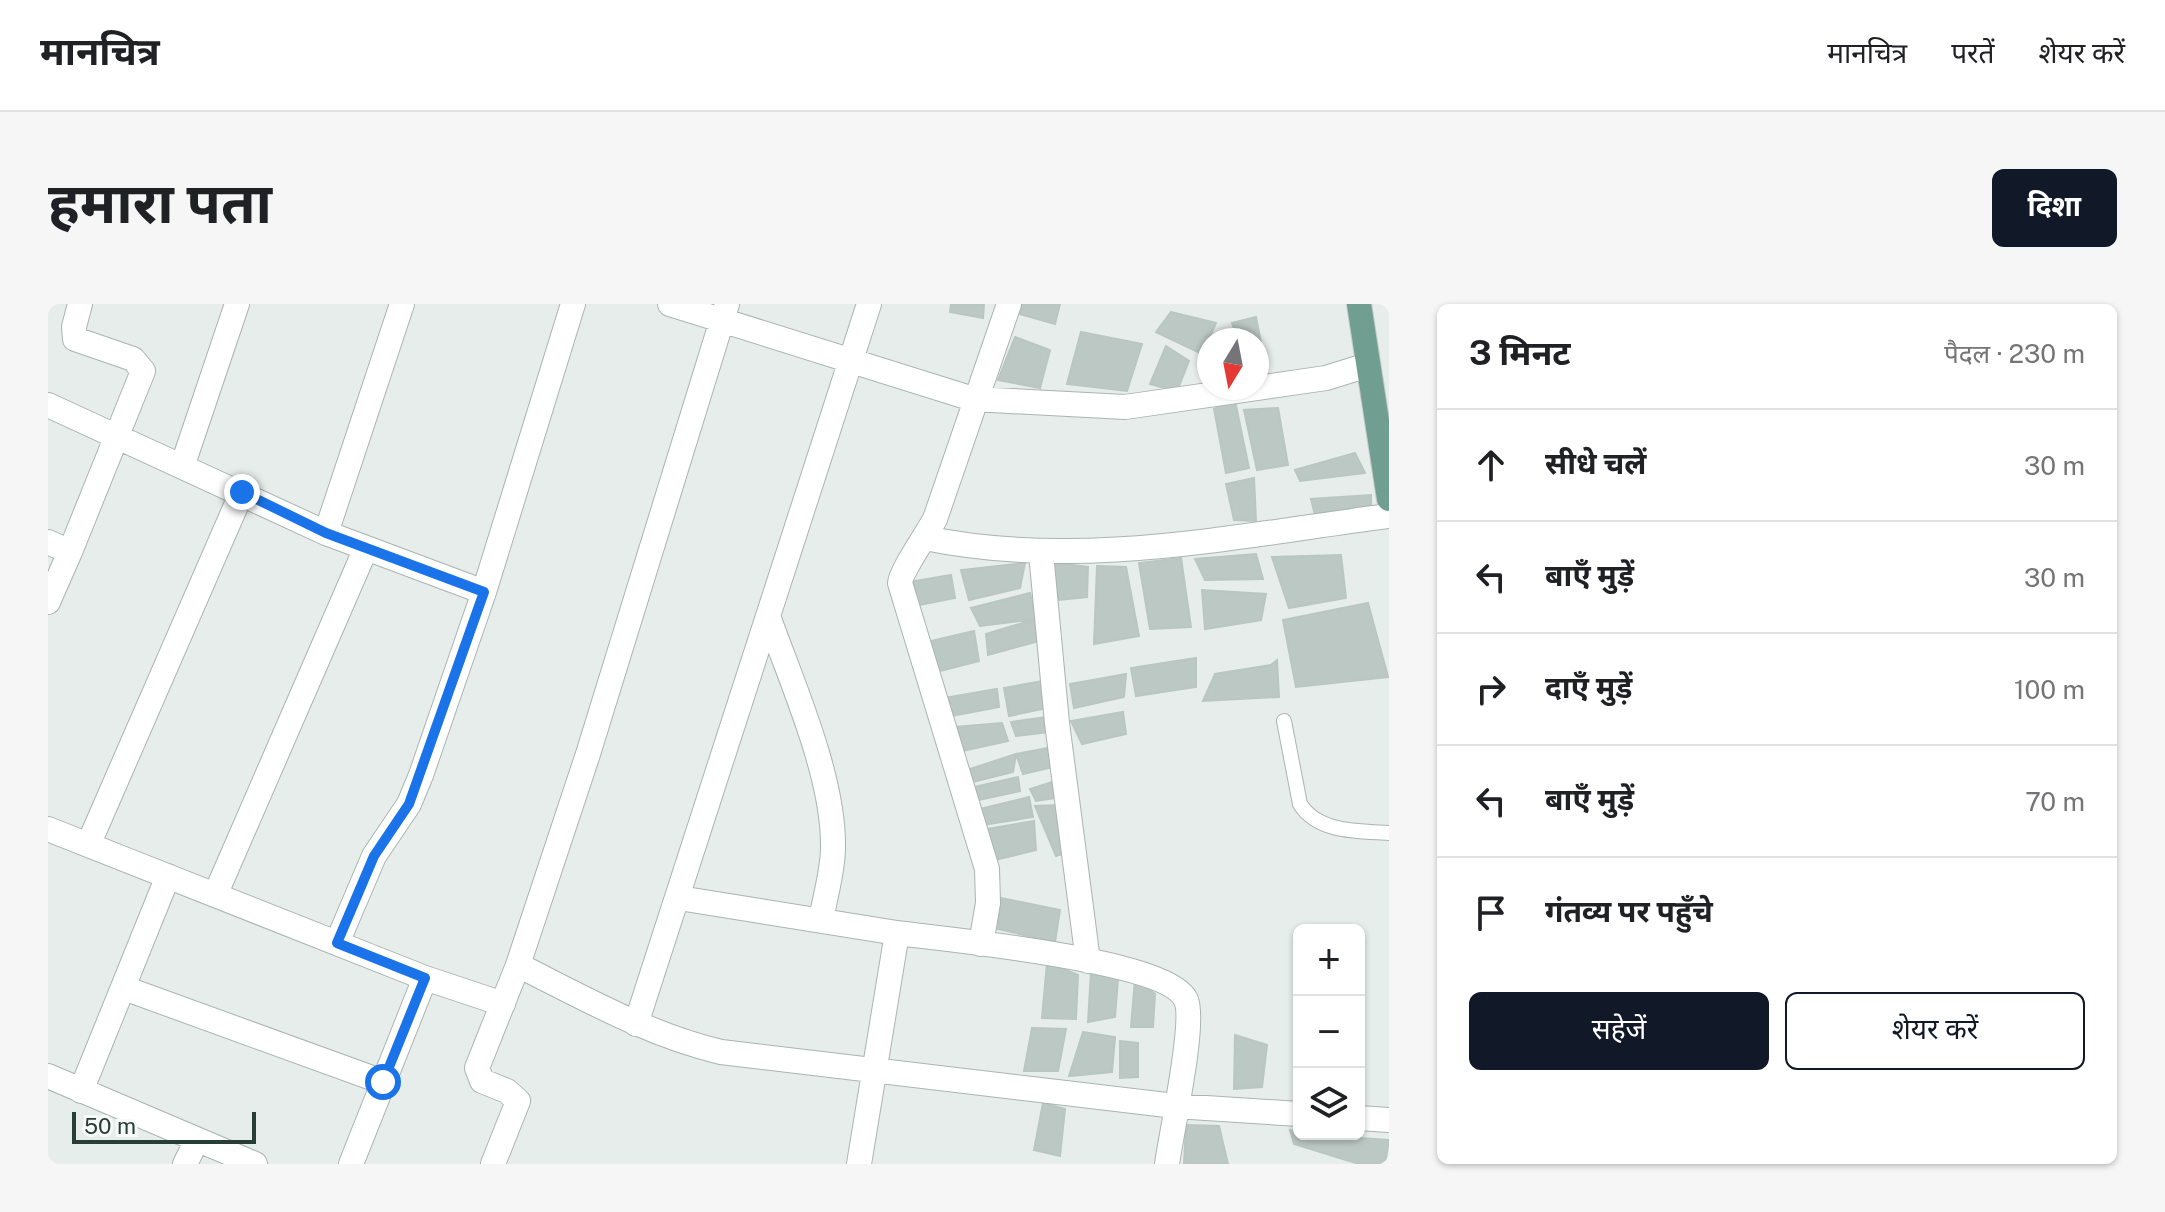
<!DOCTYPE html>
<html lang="hi">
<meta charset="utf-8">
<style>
:root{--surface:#fff;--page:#f6f6f6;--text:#202124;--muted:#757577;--line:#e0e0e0;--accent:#111827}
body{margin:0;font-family:"Public Sans","Noto Sans Devanagari",sans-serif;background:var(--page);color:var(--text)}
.controls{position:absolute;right:24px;bottom:24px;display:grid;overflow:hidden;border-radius:12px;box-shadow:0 2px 6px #0004}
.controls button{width:72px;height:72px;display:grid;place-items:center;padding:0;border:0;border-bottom:2px solid var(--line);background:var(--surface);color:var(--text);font:40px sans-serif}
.compass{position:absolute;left:1149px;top:24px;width:72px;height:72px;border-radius:50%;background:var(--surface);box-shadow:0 2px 6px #0004;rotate:190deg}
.scale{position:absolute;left:24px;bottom:20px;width:184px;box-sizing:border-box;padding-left:8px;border:4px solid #273e37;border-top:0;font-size:22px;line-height:28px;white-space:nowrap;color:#273e37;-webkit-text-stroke:6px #f7faf8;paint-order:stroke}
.stop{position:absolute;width:24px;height:24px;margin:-18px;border:6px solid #1a73e8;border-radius:50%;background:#fff}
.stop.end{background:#1a73e8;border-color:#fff;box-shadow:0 2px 8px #0008}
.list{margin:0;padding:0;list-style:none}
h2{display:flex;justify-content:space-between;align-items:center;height:104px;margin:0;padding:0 32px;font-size:34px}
h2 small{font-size:26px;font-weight:400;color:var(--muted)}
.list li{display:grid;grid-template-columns:52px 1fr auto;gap:24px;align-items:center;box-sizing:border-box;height:112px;padding:0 32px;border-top:2px solid var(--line)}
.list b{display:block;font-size:30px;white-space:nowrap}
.list em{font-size:26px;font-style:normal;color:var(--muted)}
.actions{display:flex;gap:16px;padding:24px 32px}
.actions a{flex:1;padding:18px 0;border:2px solid var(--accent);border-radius:12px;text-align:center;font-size:28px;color:var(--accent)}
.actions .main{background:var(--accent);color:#fff}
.icon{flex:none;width:44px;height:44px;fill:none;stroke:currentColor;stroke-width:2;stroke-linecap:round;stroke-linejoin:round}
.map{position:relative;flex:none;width:1341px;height:860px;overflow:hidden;border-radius:12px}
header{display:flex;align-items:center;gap:48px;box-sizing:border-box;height:112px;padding:0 40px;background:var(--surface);border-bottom:2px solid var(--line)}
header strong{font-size:38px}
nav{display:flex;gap:44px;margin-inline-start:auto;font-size:28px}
.intro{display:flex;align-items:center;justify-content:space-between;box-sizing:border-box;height:192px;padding:0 48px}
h1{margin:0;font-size:56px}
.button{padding:20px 36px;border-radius:12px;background:var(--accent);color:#fff;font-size:28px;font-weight:700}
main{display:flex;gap:48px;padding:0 48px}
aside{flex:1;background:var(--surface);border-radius:12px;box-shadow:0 2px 6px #0004}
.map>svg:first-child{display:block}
.building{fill:#bcc8c3;stroke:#b9c6c1;stroke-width:2}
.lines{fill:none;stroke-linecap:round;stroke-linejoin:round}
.service-casing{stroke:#a9b5b1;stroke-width:16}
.minor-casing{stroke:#a9b5b1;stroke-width:26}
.primary-casing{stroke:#c3c9c7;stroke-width:26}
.service{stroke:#fff;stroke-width:14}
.minor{stroke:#fff;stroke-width:24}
.primary{stroke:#709e91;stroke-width:24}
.route{stroke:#1a73e8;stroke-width:10}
</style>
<header>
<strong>मानचित्र</strong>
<nav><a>मानचित्र</a><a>परतें</a><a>शेयर करें</a></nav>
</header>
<div class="intro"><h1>हमारा पता</h1><a class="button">दिशा</a></div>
<main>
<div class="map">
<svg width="1341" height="860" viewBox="0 0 1341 860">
<rect width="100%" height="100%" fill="#e6edea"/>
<path class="building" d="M 903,0 L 936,0 L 935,14 L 902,8 Z
M 971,0 L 1012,0 L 1007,20 L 968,9 Z
M 1123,8 L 1168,19 L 1154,50 L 1108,28 Z
M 1208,13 L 1220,75 L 1209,75 L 1209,36 L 1190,36 L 1184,19 Z
M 1033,28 L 1094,40 L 1079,87 L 1019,80 Z
M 967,33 L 1002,46 L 992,84 L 950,76 Z
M 1118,42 L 1141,57 L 1129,87 L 1102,80 Z
M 1187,97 L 1201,164 L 1178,169 L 1166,105 Z
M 1230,104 L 1240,161 L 1209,166 L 1196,106 Z
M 1307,149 L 1317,169 L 1252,177 L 1247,166 Z
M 1206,174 L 1208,217 L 1186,216 L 1178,180 Z
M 1323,191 L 1323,202 L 1267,211 L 1263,195 Z
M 1208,250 L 1215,275 L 1157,276 L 1147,255 Z
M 1293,251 L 1298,294 L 1241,304 L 1224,253 Z
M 1133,254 L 1143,323 L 1102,325 L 1091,259 Z
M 1001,258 L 1040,263 L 1039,293 L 1011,296 Z
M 977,259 L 972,284 L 921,296 L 913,266 Z
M 1049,262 L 1078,263 L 1091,332 L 1046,340 Z
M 903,271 L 907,294 L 866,302 L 861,278 Z
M 1154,286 L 1218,290 L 1213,316 L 1157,325 Z
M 982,289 L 988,315 L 932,322 L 923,304 Z
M 1320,299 L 1340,373 L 1248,383 L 1235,316 Z
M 988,315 L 991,337 L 940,351 L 938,330 Z
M 926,327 L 931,357 L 888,368 L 879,338 Z
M 1148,354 L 1148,383 L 1088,392 L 1083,364 Z
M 1229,356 L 1231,393 L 1155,397 L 1167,370 L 1223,361 Z
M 1078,370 L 1076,393 L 1026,404 L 1022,380 Z
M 995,377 L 999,404 L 961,412 L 956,384 Z
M 949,385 L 951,403 L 903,412 L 896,394 Z
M 1075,408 L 1078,430 L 1034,440 L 1023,417 Z
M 998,413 L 1002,428 L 968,432 L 963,418 Z
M 954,419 L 960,437 L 914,447 L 907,423 Z
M 1005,443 L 1005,463 L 975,470 L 968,450 Z
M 968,450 L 965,468 L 921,479 L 922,465 Z
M 970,473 L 972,487 L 926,497 L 926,483 Z
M 1007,477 L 1008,494 L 988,497 L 982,485 Z
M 981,493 L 985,513 L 935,521 L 928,506 Z
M 1012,501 L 1020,548 L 1008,552 L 987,502 Z
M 986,517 L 988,546 L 947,556 L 933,526 Z
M 953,594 L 1012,606 L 1007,638 L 950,625 Z
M 999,659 L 1030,671 L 1028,715 L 994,714 Z
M 1043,668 L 1070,675 L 1067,713 L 1040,718 Z
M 1087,675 L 1107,690 L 1105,723 L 1083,723 Z
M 984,724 L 1018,725 L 1010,767 L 976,767 Z
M 1035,728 L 1067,733 L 1064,768 L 1021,772 Z
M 1187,731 L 1219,741 L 1214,783 L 1186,785 Z
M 1072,737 L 1090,739 L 1090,773 L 1072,774 Z
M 995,799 L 1017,805 L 1012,852 L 986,846 Z
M 1138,821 L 1171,822 L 1180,860 L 1136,860 Z
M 1242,826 L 1251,827 L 1251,830 L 1341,836 L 1337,860 L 1311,860 L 1246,840 Z"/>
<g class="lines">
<g class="service-casing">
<path id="service" d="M 1236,417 L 1252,500 C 1270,529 1311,527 1341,529"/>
</g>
<g class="minor-casing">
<path id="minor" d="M 622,0 L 925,95 L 1077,103 L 1278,74 L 1320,61
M 0,101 L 278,229 L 436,288
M 135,160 L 189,0
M 278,229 L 354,0
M 877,234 C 1032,266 1186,232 1341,212
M 0,238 L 22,248 L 0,298
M 22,248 L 95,67 L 85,55 L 27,35 L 26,23 L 32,0
M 993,249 L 1009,419 L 1040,657
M 720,312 C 744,379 786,472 785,543 C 785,568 777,592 773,616
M 0,525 L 377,674 L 455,700
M 41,539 L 194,188
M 168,589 L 318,244
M 631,594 L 849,629
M 289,639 L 326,552 L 361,500 L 373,471 L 436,288 L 525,0
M 933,640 L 940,599 L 939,565 L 852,279 C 853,267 879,230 887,215 L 961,0
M 470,661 C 536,694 601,731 673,748 L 1127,802 L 1251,810
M 76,684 L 335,778
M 588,720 L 821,0
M 0,772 L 207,860
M 33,787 L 120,572
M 1311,814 L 1341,816
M 137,860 L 149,836
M 303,860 L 377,674
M 445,860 L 470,797 L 459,787 L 434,777 L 429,764 L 470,661 L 540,450 L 679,0
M 811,860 L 849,629 C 896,635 1120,656 1138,696 C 1148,718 1123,830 1119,860"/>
</g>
<g class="primary-casing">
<path id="primary" d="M 1311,0 L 1341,195"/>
</g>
<use href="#service" class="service"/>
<use href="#minor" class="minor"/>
<use href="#primary" class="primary"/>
</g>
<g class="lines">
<path class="route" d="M 194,188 L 278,229 L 436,288 L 361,500 L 326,552 L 289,639 L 377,674 L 335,778"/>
</g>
</svg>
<div class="controls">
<button>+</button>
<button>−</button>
<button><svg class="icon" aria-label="layers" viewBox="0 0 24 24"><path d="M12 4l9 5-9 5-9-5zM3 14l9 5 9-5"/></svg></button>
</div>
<svg class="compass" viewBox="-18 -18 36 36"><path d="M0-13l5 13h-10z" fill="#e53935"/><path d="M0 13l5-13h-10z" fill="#757577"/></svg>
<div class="scale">50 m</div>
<div class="stop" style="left:335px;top:778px"></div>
<div class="stop end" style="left:194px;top:188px"></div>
</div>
<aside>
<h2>3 मिनट<small>पैदल · 230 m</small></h2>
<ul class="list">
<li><svg class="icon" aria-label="ahead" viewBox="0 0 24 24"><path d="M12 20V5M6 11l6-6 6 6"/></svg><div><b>सीधे चलें</b></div><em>30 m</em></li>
<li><svg class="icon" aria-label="left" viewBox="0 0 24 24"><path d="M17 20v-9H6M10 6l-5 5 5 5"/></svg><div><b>बाएँ मुड़ें</b></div><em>30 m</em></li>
<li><svg class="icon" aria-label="right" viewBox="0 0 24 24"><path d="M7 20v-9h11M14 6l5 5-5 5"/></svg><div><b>दाएँ मुड़ें</b></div><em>100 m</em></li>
<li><svg class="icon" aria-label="left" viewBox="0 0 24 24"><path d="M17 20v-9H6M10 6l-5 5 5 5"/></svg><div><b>बाएँ मुड़ें</b></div><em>70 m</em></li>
<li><svg class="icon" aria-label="arrive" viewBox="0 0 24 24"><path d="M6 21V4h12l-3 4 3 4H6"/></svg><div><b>गंतव्य पर पहुँचे</b></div></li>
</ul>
<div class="actions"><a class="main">सहेजें</a><a>शेयर करें</a></div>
</aside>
</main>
